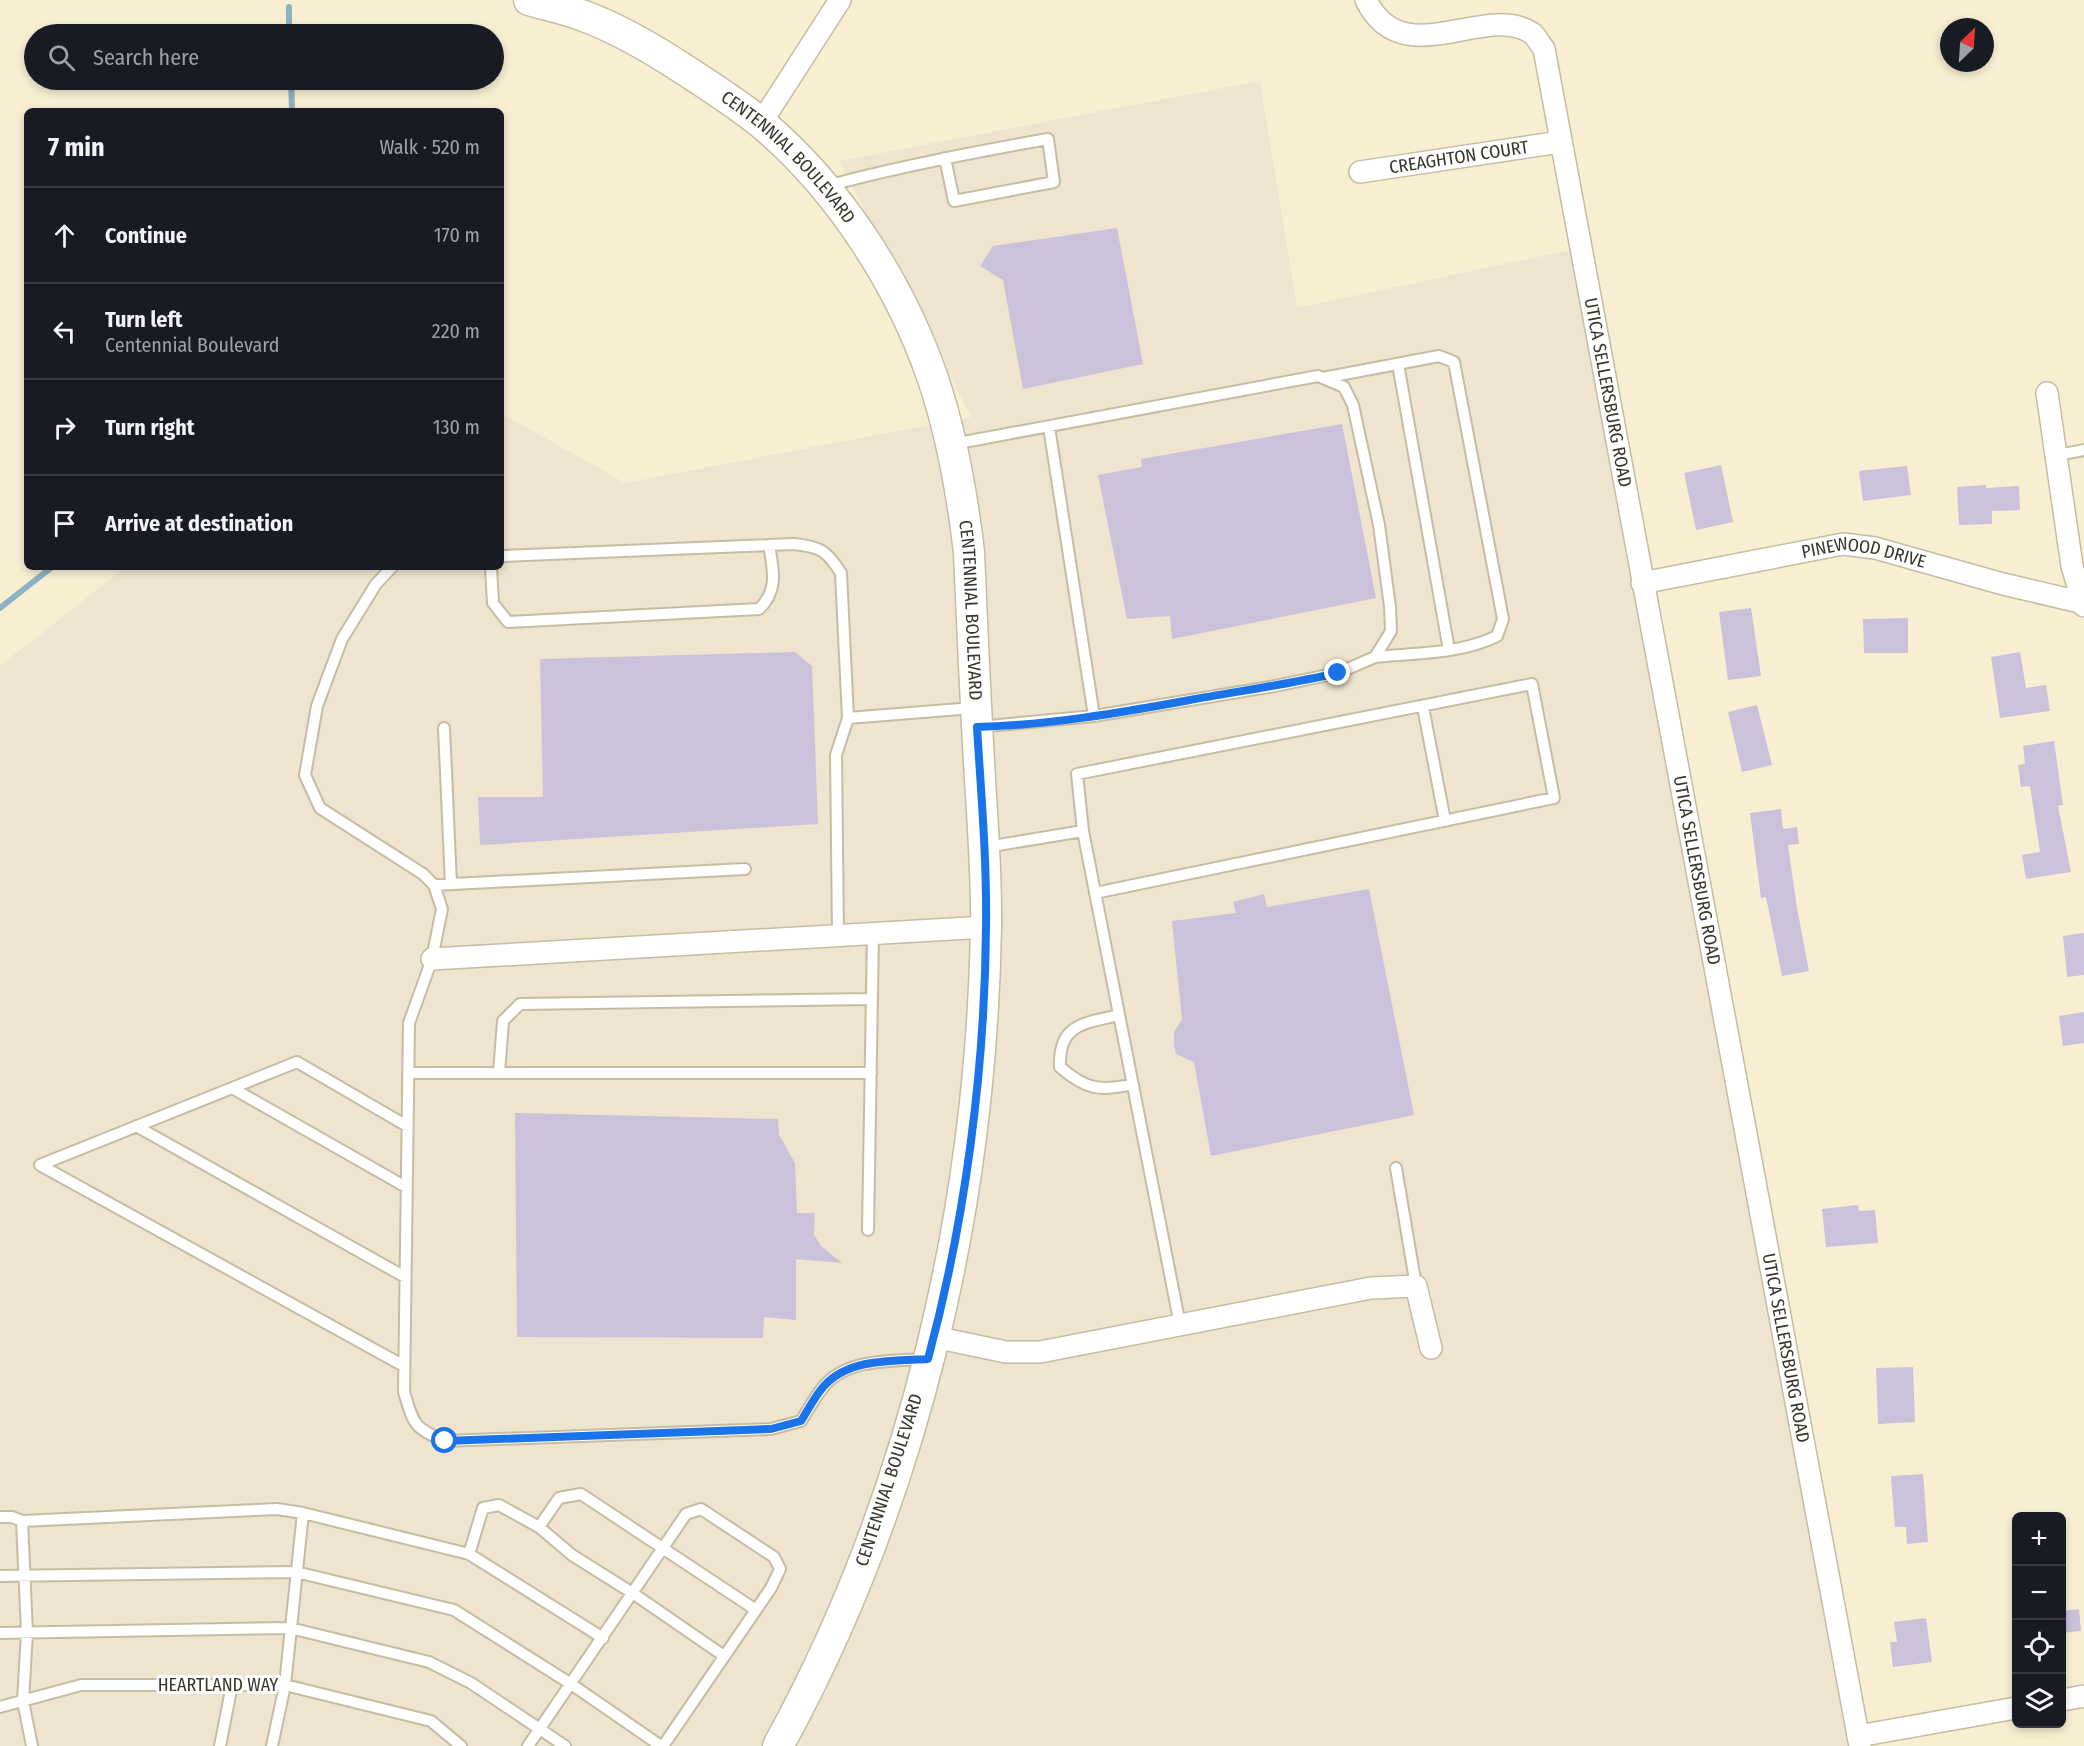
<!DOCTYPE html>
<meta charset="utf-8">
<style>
:root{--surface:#171b24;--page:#20242c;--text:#f1f3f6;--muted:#9ea1a6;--line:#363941}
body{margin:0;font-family:"Fira Sans Condensed",sans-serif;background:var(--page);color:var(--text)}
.controls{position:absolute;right:18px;bottom:18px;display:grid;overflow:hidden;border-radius:9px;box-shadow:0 3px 9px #0003}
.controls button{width:54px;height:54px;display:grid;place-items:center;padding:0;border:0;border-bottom:2px solid var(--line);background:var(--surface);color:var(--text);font:30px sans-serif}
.compass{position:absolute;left:1940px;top:18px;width:54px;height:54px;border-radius:50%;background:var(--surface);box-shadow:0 3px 9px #0003;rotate:25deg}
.stop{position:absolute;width:18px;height:18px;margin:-14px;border:4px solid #1a73e8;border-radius:50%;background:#fff}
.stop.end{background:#1a73e8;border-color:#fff;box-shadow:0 2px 6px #0008}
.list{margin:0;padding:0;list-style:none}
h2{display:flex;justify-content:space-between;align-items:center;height:78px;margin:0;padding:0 24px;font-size:26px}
h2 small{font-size:20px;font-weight:400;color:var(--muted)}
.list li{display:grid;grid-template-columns:39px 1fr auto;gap:18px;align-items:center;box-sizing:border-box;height:96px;padding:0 24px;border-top:2px solid var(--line)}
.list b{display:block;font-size:22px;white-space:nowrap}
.list p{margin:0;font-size:20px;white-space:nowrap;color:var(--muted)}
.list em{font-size:20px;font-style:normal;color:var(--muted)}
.icon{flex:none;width:33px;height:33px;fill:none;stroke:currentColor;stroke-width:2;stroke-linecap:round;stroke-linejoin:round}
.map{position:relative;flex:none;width:2084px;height:1746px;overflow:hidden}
.search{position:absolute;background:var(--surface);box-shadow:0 3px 9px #0003;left:24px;top:24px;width:480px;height:66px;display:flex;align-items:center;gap:15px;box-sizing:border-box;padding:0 21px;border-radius:33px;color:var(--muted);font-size:22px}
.panel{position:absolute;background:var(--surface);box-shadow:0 3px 9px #0003;left:24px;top:108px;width:480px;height:462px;border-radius:9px}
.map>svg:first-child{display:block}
.industrial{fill:#efe4cf}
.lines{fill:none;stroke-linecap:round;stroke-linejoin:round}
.stream{stroke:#8cb1c3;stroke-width:6}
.building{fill:#cbc1da}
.lane-casing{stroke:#c5bca1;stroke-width:14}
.street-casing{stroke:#c5bca1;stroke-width:24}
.secondary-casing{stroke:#c5bca1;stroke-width:33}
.lane{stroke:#fff;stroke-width:10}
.street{stroke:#fff;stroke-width:21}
.secondary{stroke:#fff;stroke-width:30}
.route{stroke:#1a73e8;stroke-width:8}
.labels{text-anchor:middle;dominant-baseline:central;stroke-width:6;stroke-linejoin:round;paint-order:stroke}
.street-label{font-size:18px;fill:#38352a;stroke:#fff}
</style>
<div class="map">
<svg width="2084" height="1746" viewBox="0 0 2084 1746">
<rect width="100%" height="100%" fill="#f8efd3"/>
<path class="industrial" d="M 1260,81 L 1297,308 L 1571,250 L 1850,1746 L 0,1746 L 0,666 L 126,567 L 501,567 L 501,413 L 625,483 L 971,417 L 839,161 Z"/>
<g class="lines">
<path class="stream" d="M 289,7 L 289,34
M 291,80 L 292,111
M 0,608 L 52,567"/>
</g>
<path class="building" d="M 1117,228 L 1143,364 L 1023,389 L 1003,280 L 980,266 L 993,246 Z
M 1342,424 L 1376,598 L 1172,639 L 1170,616 L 1127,619 L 1098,475 L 1142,467 L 1141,459 Z
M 1721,465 L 1733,522 L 1696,530 L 1684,473 Z
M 1907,466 L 1911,495 L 1863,501 L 1859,471 Z
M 1986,485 L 1986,488 L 2019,486 L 2020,510 L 1992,511 L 1992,524 L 1959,525 L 1957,487 Z
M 1751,608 L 1761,676 L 1728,680 L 1719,612 Z
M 1908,618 L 1908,653 L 1864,653 L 1863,619 Z
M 795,652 L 812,666 L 818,824 L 480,845 L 478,797 L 543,797 L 540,659 Z
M 2020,652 L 2026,688 L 2046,685 L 2050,711 L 2000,718 L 1991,657 Z
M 1757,705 L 1772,765 L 1742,772 L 1728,712 Z
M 2054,741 L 2063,805 L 2058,806 L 2071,872 L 2026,879 L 2022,855 L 2040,852 L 2030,786 L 2021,787 L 2018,765 L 2025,764 L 2023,746 Z
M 1781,809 L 1783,829 L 1797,827 L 1799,844 L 1788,845 L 1797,908 L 1809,971 L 1782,976 L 1766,897 L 1761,898 L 1750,813 Z
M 1369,889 L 1414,1115 L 1211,1156 L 1194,1062 L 1176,1054 L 1174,1045 L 1174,1032 L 1182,1019 L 1172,921 L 1236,913 L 1233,902 L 1264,894 L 1267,907 Z
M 2084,933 L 2084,975 L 2067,977 L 2063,936 Z
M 2084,1012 L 2084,1043 L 2063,1046 L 2059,1016 Z
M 515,1113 L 778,1119 L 779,1135 L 795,1163 L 797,1213 L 815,1213 L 814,1235 L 821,1246 L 842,1263 L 796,1259 L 796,1320 L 764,1317 L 763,1338 L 517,1337 Z
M 1858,1205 L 1859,1211 L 1875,1210 L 1878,1243 L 1826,1247 L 1822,1209 Z
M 1913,1367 L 1915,1422 L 1878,1424 L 1876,1368 Z
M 1923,1474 L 1928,1542 L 1907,1544 L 1906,1527 L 1895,1527 L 1891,1476 Z
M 2079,1609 L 2081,1631 L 2061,1633 L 2061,1611 Z
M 1926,1618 L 1932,1662 L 1893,1667 L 1890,1642 L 1897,1642 L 1894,1622 Z"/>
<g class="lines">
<g class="lane-casing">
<path id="lane" d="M 827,186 C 900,166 974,152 1048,139 L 1054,182 L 954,201 L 945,158
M 1398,364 L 1449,650
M 1323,378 L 1439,356 L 1454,362 L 1503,619 L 1497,636 C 1461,654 1415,653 1375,657
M 1049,427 L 1094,716
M 953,444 L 1318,376 L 1344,387 L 1353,405 L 1379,525 L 1390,607 L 1391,631 L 1375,657 L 1338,673 L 1275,686 L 1094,716 L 978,727
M 2058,455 L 2084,450
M 501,556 L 794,544 C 821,547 826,550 841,573 L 848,718 L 973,708
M 392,567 L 376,584 L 342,639 L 317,706 L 305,775 L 320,808 L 423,874 L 434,885 L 442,909 L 432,959 L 409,1023 L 404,1392 C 414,1424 413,1428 445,1441 L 771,1429 L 801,1421 C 808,1410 815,1397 824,1386 C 848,1358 893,1361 926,1359
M 491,567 L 493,603 L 508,622 L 759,609 C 779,590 773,569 769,545
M 1423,707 L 1445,821
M 444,728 L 451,884
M 986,847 L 1083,831
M 434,885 L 745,869
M 1095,893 L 1554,798 L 1532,684 L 1077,774 L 1083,831 L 1180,1325
M 838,935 L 836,755 L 848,718
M 1119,1015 C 1085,1023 1058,1024 1060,1067 C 1085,1089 1100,1092 1133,1084
M 408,1073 L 871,1073
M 499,1073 L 503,1021 L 520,1004 L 872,999
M 232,1088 L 406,1187
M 136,1126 L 405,1277
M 1396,1168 L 1416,1286
M 868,1230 L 873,933
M 404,1366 L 40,1165 L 297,1062 L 407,1126
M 0,1517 L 12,1517 L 22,1521 L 277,1509 L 303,1513 L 469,1554 L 603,1638
M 22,1521 L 27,1632 L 23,1701 L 32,1746
M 539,1527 L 572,1555 L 634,1594 L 724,1656
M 469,1554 L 483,1508 L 499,1505 L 539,1527 L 559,1498 L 581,1494 L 756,1610
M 0,1576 L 296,1572 L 454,1610 L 571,1684 L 661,1746
M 0,1633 L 290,1628 L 429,1662 L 471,1683 L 565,1746
M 0,1707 L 81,1685 L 285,1685 L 431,1721 L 461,1746
M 220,1746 L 232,1685
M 272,1746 L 285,1685 L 303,1513
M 528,1746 L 686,1514 L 701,1509 L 774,1557 L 780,1569 L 771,1588 L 663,1746"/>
</g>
<g class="street-casing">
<g id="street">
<path id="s1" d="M 1366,0 C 1403,76 1487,0 1533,34 C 1537,38 1540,44 1544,49 L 1860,1746"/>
<path d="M 761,123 L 840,0"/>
<path id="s2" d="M 1360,172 L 1560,142"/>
<path d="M 2047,393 L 2072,566 L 2084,606"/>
<path id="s3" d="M 1642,583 L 1843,544 L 1875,548 L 2003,584 L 2084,603"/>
<path d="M 432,959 L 986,927"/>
<path d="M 934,1337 L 1006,1352 L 1040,1352 L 1371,1288 L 1416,1286 L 1431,1348"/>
<path d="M 2062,1700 L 2084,1696"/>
<path d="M 1858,1736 L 2016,1708"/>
</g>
</g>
<g class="secondary-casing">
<g id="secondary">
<path id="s4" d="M 529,0 C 546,5 564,9 581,15 C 618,28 653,49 685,70 C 711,87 736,103 760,122 C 838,187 900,283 933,379 C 952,435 962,493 969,552 C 972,622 975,692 979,762 C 982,817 987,873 986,928 C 981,1209 914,1499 778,1746"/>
</g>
</g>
<use href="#lane" class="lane"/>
<use href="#street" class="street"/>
<use href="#secondary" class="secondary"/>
</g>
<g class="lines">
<path class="route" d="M 445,1441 L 771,1429 L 801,1421 C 808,1410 815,1396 824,1386 C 849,1358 894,1361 928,1359 C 965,1222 985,1069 986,927 C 987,860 981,793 977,727 C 1049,725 1119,713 1190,700 C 1240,691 1289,684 1338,673"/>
</g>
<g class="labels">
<g class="street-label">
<text stroke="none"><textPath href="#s2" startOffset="100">CREAGHTON COURT</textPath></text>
<text stroke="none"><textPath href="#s4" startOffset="308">CENTENNIAL BOULEVARD</textPath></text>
<text stroke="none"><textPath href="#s1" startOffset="552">UTICA SELLERSBURG ROAD</textPath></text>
<text stroke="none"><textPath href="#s3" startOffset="226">PINEWOOD DRIVE</textPath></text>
<text stroke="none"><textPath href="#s4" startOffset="812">CENTENNIAL BOULEVARD</textPath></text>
<text stroke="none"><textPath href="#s1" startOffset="1038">UTICA SELLERSBURG ROAD</textPath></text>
<text stroke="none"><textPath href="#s1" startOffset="1524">UTICA SELLERSBURG ROAD</textPath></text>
<text transform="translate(889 1480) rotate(-72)">CENTENNIAL BOULEVARD</text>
<text x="218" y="1685">HEARTLAND WAY</text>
</g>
</g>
</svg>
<div class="controls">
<button>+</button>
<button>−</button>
<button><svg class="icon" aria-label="locate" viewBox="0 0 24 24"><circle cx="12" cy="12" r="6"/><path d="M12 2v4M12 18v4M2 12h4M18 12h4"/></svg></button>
<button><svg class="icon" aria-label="layers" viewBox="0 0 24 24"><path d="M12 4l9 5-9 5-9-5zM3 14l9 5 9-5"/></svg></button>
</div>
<svg class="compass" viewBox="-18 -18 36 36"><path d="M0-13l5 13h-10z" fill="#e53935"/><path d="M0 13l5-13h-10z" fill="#9ea1a6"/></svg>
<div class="stop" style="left:445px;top:1441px"></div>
<div class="stop end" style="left:1338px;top:673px"></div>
<div class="search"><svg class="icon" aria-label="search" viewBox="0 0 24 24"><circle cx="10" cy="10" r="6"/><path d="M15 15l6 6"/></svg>Search here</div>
<section class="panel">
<h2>7 min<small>Walk · 520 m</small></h2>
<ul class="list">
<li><svg class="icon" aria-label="ahead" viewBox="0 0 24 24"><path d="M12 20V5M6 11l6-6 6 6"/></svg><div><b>Continue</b></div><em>170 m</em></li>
<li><svg class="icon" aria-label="left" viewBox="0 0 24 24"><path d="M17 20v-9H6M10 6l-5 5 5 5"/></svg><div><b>Turn left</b><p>Centennial Boulevard</p></div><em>220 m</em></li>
<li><svg class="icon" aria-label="right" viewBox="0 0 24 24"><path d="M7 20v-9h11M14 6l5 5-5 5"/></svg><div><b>Turn right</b></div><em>130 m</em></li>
<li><svg class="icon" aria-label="arrive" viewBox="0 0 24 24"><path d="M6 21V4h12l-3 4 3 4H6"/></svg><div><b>Arrive at destination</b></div></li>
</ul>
</section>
</div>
